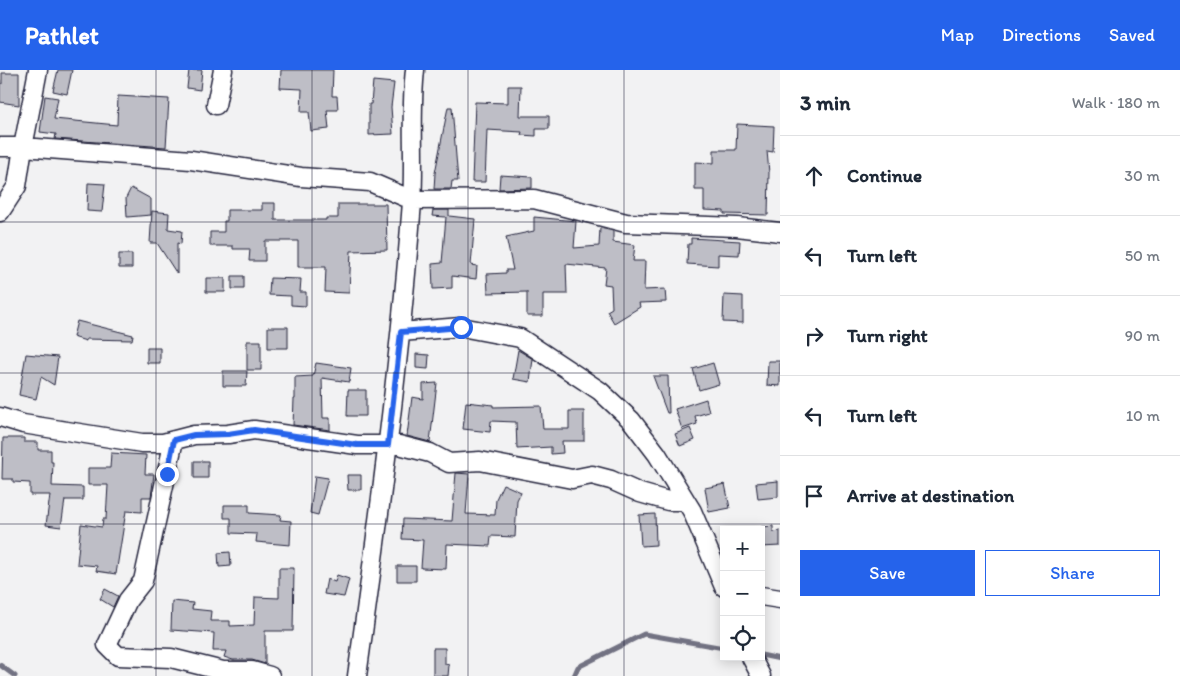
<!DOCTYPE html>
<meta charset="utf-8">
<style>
:root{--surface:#fff;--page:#f2f2f3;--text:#1f2937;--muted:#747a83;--line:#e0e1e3;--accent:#2563eb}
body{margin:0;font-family:Itim,sans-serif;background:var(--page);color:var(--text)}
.controls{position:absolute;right:15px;bottom:15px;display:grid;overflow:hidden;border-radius:0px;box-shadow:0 2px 12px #0003}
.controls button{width:45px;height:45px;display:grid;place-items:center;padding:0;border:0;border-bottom:1px solid var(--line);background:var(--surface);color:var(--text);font:25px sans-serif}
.stop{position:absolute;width:15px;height:15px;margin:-11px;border:4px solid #2563eb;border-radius:50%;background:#fff}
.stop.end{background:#2563eb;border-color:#fff;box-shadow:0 1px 5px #0008}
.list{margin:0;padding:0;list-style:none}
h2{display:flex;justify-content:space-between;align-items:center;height:65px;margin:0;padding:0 20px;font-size:21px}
h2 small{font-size:16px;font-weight:400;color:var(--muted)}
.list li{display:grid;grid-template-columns:32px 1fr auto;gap:15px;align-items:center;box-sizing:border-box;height:80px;padding:0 20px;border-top:1px solid var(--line)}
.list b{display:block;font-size:19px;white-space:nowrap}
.list em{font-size:16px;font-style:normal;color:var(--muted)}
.actions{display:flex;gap:10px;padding:15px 20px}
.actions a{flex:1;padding:11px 0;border:1px solid var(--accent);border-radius:0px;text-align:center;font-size:18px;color:var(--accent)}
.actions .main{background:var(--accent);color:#fff}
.icon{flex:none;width:28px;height:28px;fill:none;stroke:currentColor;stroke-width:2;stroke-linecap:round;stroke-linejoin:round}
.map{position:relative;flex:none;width:780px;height:606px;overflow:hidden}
header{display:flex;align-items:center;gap:30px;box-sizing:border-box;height:70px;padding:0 25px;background:var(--accent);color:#fff}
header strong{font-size:24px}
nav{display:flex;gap:28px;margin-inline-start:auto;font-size:18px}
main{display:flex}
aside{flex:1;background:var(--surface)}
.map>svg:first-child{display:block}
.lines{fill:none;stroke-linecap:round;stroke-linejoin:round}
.stream{stroke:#727282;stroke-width:5}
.building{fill:#bebec6;stroke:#22223b}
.minor-casing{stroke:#22223b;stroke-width:21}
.minor{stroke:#fff;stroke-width:18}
.route{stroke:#2563eb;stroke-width:6}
.grid{fill:none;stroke:#22223b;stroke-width:1;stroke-opacity:0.55}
</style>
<header>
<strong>Pathlet</strong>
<nav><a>Map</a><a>Directions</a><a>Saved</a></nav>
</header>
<main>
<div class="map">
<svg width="780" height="606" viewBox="0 0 780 606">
<rect width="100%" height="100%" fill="#f2f2f3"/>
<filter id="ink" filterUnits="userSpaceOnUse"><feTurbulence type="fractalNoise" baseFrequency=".02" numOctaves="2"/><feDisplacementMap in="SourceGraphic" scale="10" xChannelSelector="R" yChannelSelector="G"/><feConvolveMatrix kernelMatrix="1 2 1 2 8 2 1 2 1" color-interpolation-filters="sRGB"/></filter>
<g filter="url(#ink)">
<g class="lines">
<path class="stream" d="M 761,585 L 780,589
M 0,595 L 15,606
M 574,606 L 578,597 L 644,564 L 724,578"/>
</g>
<path class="building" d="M 58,0 L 72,0 L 67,24 L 53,21 Z
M 189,0 L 202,0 L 200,20 L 187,18 Z
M 281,0 L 333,0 L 332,26 L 337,26 L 338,40 L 327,40 L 329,59 L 311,61 L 309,42 L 301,42 L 302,19 L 280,18 Z
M 2,3 L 19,3 L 19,35 L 0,32 L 0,14 L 2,14 Z
M 373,11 L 394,13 L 391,37 L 393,64 L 369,65 L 369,34 L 371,34 Z
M 508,16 L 521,16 L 520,46 L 549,46 L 549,59 L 536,59 L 536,66 L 521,65 L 522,62 L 487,60 L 485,112 L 472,112 L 475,32 L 508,33 Z
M 45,26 L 58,28 L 54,49 L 117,55 L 118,26 L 169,29 L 166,77 L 55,69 L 56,64 L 40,62 Z
M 448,37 L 452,37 L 458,111 L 452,111 L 451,119 L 434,119 L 435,103 Z
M 737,54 L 774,56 L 773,82 L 767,81 L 769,103 L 768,145 L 724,144 L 724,141 L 704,140 L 704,120 L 695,120 L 695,92 L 714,93 L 714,80 L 736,80 Z
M 500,105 L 532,107 L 532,118 L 499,119 Z
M 88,113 L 105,114 L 102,142 L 87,141 Z
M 131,118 L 151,129 L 151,145 L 127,147 L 126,128 Z
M 262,133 L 275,133 L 275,150 L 326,150 L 326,148 L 338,148 L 338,134 L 386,134 L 387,180 L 351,181 L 349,223 L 325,222 L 326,197 L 298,197 L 298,171 L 265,171 L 265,191 L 249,191 L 250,179 L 233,179 L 233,176 L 210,176 L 210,162 L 224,162 L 224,151 L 227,151 L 227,140 L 262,140 Z
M 433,140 L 449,140 L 449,146 L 475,149 L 471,195 L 477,196 L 476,209 L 452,206 L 452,218 L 433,219 L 432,194 L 442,193 L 446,147 L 432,146 Z
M 152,141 L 169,143 L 168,159 L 182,161 L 181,174 L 177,173 L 177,204 L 157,173 L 150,173 Z
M 534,147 L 576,151 L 574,178 L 599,176 L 600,158 L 613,161 L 613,172 L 635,175 L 633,191 L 645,191 L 644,220 L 665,219 L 666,232 L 639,233 L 640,237 L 614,253 L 607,241 L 612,238 L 611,215 L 604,214 L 606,198 L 566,194 L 567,224 L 543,224 L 543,246 L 527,246 L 527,222 L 488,223 L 487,204 L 506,203 L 506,200 L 513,200 L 506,167 L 534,161 Z
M 691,168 L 740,171 L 739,185 L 718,184 L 718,196 L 687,194 L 688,174 L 691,174 Z
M 119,184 L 132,184 L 132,198 L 119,198 Z
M 232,206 L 244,206 L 244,219 L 232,219 Z
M 206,208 L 225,208 L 225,222 L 206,222 Z
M 270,208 L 301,209 L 300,222 L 306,222 L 306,236 L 291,235 L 291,226 L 269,225 Z
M 724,225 L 743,226 L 743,253 L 723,252 Z
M 77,251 L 133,265 L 132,270 L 86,269 L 86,271 L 73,267 Z
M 268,257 L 288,257 L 288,278 L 268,278 Z
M 247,271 L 261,271 L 261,300 L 247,300 Z
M 147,278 L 160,278 L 160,293 L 147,293 Z
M 518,280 L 533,289 L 530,312 L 513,309 Z
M 26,284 L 58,287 L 54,315 L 41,307 L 36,329 L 19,325 Z
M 416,284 L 429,285 L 428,299 L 416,298 Z
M 768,291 L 780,291 L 780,316 L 767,315 Z
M 316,293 L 351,298 L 349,312 L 322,308 L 323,348 L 330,348 L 330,360 L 293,355 L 294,329 L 295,329 L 295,307 L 313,306 Z
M 713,293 L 719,314 L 699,320 L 693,299 Z
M 223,301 L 247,301 L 246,316 L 223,316 Z
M 653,306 L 668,306 L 669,343 L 667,343 Z
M 437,313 L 430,372 L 407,366 L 412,327 L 423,329 L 423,314 Z
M 348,320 L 366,320 L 366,346 L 347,346 Z
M 706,329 L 709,342 L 695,346 L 697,354 L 682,359 L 675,339 Z
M 466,332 L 493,335 L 493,337 L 541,336 L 543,359 L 569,359 L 569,341 L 584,341 L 584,371 L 562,371 L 563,383 L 551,384 L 551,377 L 517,379 L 516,352 L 491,351 L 490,362 L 463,359 Z
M 690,358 L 695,370 L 680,376 L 675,364 Z
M 3,368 L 24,368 L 24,372 L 38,372 L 38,380 L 51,380 L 51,392 L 53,392 L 52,416 L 83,417 L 83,430 L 65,430 L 61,457 L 46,455 L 50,425 L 30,425 L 30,413 L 13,412 L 13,409 L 2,409 Z
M 111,383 L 146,385 L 145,404 L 154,404 L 151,427 L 142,427 L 142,442 L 126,441 L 116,504 L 96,501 L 97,496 L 77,494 L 81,454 L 102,457 L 103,449 L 106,449 L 108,415 L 88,415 L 88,398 L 110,398 Z
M 194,391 L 208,391 L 208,408 L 194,408 Z
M 456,403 L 469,404 L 466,444 L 495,445 L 496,429 L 503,414 L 521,422 L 517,430 L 515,467 L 491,466 L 490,476 L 447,474 L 446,499 L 421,498 L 423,470 L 402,469 L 403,449 L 452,451 Z
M 347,405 L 361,405 L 361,420 L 348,420 Z
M 315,406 L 328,408 L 318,445 L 310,443 Z
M 778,411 L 778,427 L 758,429 L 756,413 Z
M 725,414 L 730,438 L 709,442 L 705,418 Z
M 224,435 L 249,435 L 249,443 L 281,445 L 280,450 L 291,451 L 290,475 L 256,472 L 257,464 L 231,463 L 231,448 L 224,448 Z
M 655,444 L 656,475 L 641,476 L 639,445 Z
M 773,456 L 773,462 L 780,461 L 780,476 L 761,477 L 761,457 Z
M 230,482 L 231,496 L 219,497 L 218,483 Z
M 397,496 L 416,496 L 416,511 L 397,511 Z
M 279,498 L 294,498 L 293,561 L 265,561 L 265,594 L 252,590 L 233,590 L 224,587 L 226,581 L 213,581 L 214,563 L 171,560 L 172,531 L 193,533 L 192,539 L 211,541 L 210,551 L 230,551 L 230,556 L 254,555 L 255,527 L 279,528 Z
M 337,505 L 349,509 L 344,527 L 324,524 L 327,509 L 335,512 Z
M 105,519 L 118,526 L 113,537 L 100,529 Z
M 433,578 L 445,578 L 445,594 L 449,595 L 448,606 L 433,606 Z"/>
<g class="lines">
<g class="minor-casing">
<path id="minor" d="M 216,35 L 223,0
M 0,77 L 23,77 L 191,90 L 301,107 L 370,112 L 412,130 L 534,129 L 626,153 L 737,157 L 780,162
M 0,142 L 17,116 L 23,77 L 38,0
M 401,262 L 461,257 L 520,268 L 600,321 L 631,350 L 657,384 L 692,441 L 724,517
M 0,347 L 23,354 L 142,373 L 163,373 L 194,365 L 228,364 L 254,360 L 357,375 L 399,375 L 430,383 L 449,393 L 480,391 L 572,409 L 592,405 L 611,410 L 640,423 L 668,431 L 685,431
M 174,370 L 143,511 L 128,530 L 107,575 L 118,586 L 171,588 L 223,601 L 252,601 L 270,606
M 761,526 L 780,529
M 751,587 L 761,606
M 357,606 C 379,448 400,291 412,132 C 415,88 410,44 415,0"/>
</g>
<use href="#minor" class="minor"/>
</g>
</g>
<g class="lines" filter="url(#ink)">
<path class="route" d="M 167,404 L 174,370 L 194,365 L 228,364 L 254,360 L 357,375 L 388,375 L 401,262 L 461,257"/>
</g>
<path class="grid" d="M 156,0 L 156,606M 312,0 L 312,606M 468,0 L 468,606M 624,0 L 624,606M 0,152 L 780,152M 0,303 L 780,303M 0,454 L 780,454"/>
</svg>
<div class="controls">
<button>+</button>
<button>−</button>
<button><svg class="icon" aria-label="locate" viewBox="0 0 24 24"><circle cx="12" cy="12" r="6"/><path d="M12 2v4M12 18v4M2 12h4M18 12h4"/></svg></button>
</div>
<div class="stop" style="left:461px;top:257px"></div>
<div class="stop end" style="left:167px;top:404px"></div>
</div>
<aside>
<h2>3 min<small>Walk · 180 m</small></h2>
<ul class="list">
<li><svg class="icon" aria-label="ahead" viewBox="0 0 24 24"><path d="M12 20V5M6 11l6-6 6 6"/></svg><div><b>Continue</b></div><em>30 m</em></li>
<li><svg class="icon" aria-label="left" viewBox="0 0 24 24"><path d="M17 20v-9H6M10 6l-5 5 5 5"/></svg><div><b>Turn left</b></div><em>50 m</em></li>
<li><svg class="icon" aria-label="right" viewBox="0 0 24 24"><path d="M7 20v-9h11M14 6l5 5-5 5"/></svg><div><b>Turn right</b></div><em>90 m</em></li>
<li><svg class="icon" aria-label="left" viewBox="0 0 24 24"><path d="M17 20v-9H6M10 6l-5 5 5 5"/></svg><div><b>Turn left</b></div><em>10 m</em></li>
<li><svg class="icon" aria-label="arrive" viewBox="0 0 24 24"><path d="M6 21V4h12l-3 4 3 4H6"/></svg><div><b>Arrive at destination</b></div></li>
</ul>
<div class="actions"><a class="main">Save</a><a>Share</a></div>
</aside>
</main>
